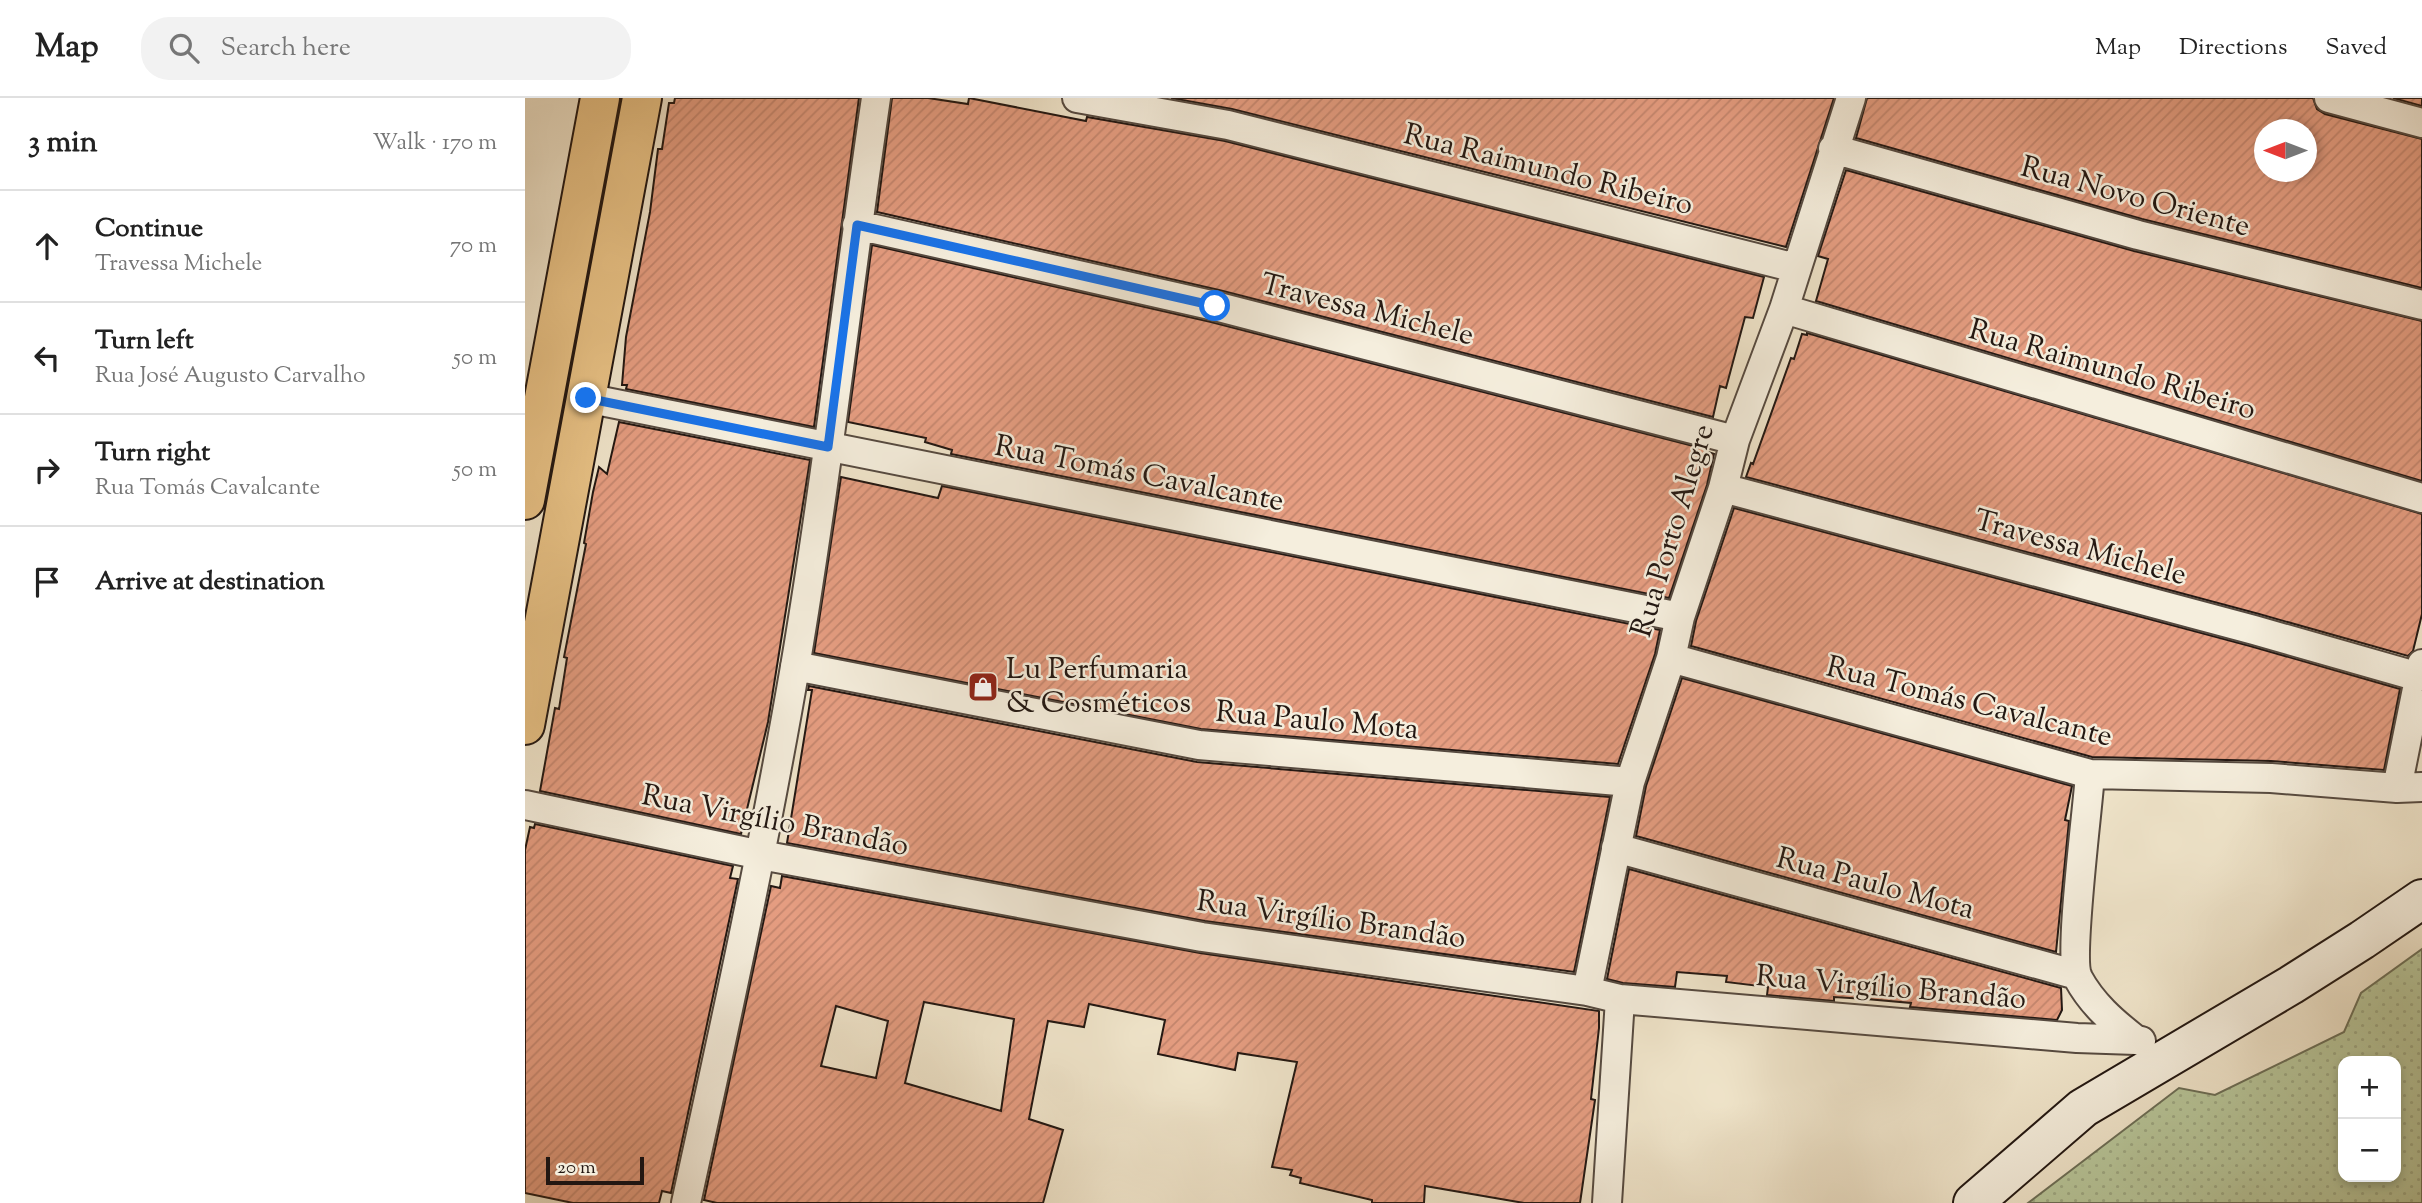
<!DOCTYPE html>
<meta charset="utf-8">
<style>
:root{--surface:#fff;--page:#f2f2f2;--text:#222;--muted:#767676;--line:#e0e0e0}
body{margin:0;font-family:"Sorts Mill Goudy",serif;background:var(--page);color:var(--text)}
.controls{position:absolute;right:21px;bottom:21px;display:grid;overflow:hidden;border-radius:14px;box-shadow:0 4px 10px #0003}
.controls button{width:63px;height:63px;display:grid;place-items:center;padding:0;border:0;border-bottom:2px solid var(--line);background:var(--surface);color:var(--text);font:35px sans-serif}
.compass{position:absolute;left:1729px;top:21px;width:63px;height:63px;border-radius:50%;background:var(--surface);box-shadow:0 4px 10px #0003;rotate:270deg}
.scale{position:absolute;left:21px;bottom:18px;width:98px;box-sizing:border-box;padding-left:7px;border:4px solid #221712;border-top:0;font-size:19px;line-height:24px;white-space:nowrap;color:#221712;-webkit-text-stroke:5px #f5eedd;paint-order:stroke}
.stop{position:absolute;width:21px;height:21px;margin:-16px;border:5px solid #1a73e8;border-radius:50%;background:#fff}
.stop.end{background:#1a73e8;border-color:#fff;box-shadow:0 2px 7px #0008}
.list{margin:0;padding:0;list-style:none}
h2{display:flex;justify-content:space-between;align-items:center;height:91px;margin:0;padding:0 28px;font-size:30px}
h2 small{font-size:23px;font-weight:400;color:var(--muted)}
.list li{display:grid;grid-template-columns:46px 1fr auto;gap:21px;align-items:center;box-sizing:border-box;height:112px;padding:0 28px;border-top:2px solid var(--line)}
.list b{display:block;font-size:26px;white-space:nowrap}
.list p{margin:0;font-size:23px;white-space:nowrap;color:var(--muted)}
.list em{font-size:23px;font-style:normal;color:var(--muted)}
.icon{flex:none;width:38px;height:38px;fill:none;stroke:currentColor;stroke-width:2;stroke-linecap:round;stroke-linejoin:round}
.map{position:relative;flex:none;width:1897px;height:1105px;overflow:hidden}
header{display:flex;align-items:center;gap:42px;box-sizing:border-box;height:98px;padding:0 35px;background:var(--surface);border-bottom:2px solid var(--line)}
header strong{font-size:33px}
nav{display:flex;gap:38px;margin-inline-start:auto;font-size:24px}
.search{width:490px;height:63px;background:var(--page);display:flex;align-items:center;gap:18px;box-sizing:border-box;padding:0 24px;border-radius:28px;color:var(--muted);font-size:26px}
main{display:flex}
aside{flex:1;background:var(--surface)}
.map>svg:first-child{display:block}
.grass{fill:url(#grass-dots);stroke:#6c6e56;stroke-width:2;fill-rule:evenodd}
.building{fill:url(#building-hatch);stroke:#221712;stroke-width:2;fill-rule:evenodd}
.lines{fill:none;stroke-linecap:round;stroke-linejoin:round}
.street-casing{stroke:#564a40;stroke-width:32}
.secondary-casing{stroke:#221712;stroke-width:42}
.primary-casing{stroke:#221712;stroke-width:42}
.street{stroke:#f5eedd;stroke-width:28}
.secondary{stroke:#f5eedd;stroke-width:38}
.primary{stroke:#e8c286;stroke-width:38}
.route{stroke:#1a73e8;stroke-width:9}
.labels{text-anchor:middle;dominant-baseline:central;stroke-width:5;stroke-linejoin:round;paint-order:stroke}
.street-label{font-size:30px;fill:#221712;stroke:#f5eedd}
.poi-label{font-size:30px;fill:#221712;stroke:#f5eedd;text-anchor:start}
</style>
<header>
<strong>Map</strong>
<div class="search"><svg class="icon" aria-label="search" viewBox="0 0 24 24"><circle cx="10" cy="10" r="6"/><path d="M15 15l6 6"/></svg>Search here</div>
<nav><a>Map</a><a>Directions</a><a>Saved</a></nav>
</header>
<main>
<aside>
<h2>3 min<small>Walk · 170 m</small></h2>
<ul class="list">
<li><svg class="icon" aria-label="ahead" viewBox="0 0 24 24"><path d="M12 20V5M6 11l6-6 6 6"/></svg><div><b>Continue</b><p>Travessa Michele</p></div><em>70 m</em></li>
<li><svg class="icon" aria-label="left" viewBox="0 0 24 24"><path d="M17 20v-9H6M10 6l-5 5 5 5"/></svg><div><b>Turn left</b><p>Rua José Augusto Carvalho</p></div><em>50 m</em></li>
<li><svg class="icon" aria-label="right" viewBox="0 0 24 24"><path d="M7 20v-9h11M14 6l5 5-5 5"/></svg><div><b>Turn right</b><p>Rua Tomás Cavalcante</p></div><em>50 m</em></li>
<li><svg class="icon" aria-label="arrive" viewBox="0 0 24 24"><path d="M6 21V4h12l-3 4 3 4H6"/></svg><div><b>Arrive at destination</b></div></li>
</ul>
</aside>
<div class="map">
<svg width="1897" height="1105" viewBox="0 0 1897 1105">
<defs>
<pattern id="grass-dots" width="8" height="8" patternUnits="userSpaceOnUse" patternTransform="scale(1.75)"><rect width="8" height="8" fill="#b7c599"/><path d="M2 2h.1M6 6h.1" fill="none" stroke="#9da883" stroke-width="1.8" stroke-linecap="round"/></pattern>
<pattern id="building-hatch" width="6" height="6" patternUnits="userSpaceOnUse" patternTransform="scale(1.75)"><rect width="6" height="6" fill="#e59d81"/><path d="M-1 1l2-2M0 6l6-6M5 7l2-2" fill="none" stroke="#c4866e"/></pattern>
</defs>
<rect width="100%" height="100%" fill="#f0e5cb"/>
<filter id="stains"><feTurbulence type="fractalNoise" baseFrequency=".00286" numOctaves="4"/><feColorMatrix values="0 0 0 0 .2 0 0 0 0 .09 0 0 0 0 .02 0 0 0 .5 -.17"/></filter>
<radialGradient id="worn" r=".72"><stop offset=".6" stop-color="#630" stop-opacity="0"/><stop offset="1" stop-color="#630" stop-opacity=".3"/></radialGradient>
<path class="grass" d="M 1897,851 L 1897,1105 L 1503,1105 L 1654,990 L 1690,997 L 1819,934 L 1836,895 ZM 1818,963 L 1871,963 L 1871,1079 L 1818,1079 Z"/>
<path class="building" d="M 150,0 L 334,0 L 289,329 L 101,291 L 102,287 L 97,287 L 101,239 L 125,114 L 133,51 L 137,51 L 144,5 L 149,5 Z
M 367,0 L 403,0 L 443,6 L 444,0 L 561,23 L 562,19 L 700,43 L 1239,179 L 1228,220 L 1220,219 L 1201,290 L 1195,288 L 1188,319 L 694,192 L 352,114 Z
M 646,0 L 1309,0 L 1261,149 L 707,11 Z
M 1342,0 L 1788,0 L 1792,11 L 1800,16 L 1897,41 L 1897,190 L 1617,121 L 1331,40 ZM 1740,32 L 1782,32 L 1782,74 L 1740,74 Z
M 1868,0 L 1897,0 L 1897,8 Z
M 1321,72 L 1609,153 L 1897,223 L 1897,383 L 1291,203 L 1303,161 L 1293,158 Z
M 347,147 L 686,224 L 1180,351 L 1180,353 L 1189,356 L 1182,387 L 1144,500 L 426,356 L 427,352 L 400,344 L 401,340 L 323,324 Z
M 1282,235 L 1897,416 L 1897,516 L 1888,553 L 1883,558 L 1734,516 L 1221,379 L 1226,365 L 1228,366 L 1266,260 L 1269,261 L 1277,236 L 1282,237 Z
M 94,324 L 285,362 L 243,624 L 216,736 L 15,693 L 30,610 L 34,611 L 42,560 L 39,559 L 61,446 L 59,445 L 68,394 L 74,369 L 82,376 Z
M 316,379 L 413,400 L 417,388 L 1135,532 L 1130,556 L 1093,666 L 676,631 L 289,555 Z
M 1209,410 L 1725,548 L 1875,591 L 1859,672 L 1746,663 L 1567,659 L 1166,548 L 1171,523 Z
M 1157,580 L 1547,688 L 1540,722 L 1544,723 L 1531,854 L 1111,738 L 1121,688 Z
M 284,588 L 672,664 L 1085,699 L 1049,874 L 680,823 L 262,745 L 287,592 L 283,592 Z
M 10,726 L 208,768 L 205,780 L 213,781 L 146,1095 L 137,1093 L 134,1105 L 48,1105 L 0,1095 L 0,752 L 5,729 L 9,730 Z
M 1104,771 L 1536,890 L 1537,912 L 1532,922 L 1385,909 L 1386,905 L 1341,901 L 1309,899 L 1309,903 L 1242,897 L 1243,889 L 1201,884 L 1202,878 L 1152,874 L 1150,889 L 1098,885 L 1082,881 Z
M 257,778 L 675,855 L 1074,913 L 1074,930 L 1066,1001 L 1070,1002 L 1055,1105 L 999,1105 L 900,1088 L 899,1105 L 847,1105 L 847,1102 L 775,1085 L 776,1080 L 765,1077 L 767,1072 L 747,1069 L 772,964 L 713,955 L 710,972 L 633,956 L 640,922 L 564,906 L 559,929 L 523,923 L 504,1021 L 538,1032 L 518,1105 L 192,1105 L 179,1102 L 246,788 L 255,790 ZM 399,904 L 489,921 L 476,1013 L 380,985 ZM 311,908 L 363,923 L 351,980 L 296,968 Z"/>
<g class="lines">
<g class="street-casing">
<path id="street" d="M 552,0 L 703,27 L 1271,170
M 1804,0 L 1897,25
M 1308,51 L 1613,137 L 1897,207
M 332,127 L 690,208 L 1210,342
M 1259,211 L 1897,400
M 61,300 L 1155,519
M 1198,390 L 1729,532 L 1894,579
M 1146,560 L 1565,676 L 1746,680 L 1872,690 L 1897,689
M 270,568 L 674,647 L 1105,684
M 1565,676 C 1563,709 1543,860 1553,880 C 1567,906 1588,924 1611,942 L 1616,943
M 1872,690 L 1897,566
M 0,707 L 236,757 L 677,839 L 1062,893 L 1095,901 L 1552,940 L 1611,942
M 1091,750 L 1552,877
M 1062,893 L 1105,684 L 1146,560 L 1155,519 L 1198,390 L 1210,342 L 1259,211 L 1326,0
M 161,1105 C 200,927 239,749 270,569 C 302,380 323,190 351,0
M 1082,1105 L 1095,901"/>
</g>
<g class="secondary-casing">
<path id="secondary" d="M 1448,1105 L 1558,1010 L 1766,887 L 1837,842 L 1897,801"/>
</g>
<g class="primary-casing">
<path id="primary" d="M 0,402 L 75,0
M 0,627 L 117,0"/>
</g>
<use href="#street" class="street"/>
<use href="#secondary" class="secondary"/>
<use href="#primary" class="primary"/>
</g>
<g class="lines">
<path class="route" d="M 61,300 L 303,349 L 332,127 L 690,208"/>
</g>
<defs>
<g id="shop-square" transform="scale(1.575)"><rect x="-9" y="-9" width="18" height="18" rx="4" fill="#8f2418" stroke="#f5eedd"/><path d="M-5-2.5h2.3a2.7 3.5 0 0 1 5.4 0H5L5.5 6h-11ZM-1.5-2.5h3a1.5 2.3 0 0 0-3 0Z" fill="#fff"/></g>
</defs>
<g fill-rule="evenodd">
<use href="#shop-square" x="458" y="589"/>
</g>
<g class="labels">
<g class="street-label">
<text transform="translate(1023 73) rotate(14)">Rua Raimundo Ribeiro</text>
<text transform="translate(1610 100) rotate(15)">Rua Novo Oriente</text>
<text transform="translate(842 213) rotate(14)">Travessa Michele</text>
<text transform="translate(1587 273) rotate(16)">Rua Raimundo Ribeiro</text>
<text transform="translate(614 377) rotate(11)">Rua Tomás Cavalcante</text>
<text transform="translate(1149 433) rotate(-73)">Rua Porto Alegre</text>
<text transform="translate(1555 451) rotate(15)">Travessa Michele</text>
<text transform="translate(1444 605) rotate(14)">Rua Tomás Cavalcante</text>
<text transform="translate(792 624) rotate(5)">Rua Paulo Mota</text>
<text transform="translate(250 724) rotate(11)">Rua Virgílio Brandão</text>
<text transform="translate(1350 787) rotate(15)">Rua Paulo Mota</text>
<text transform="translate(806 823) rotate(8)">Rua Virgílio Brandão</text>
<text transform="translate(1366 891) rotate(5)">Rua Virgílio Brandão</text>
</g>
<g class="poi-label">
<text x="481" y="572">Lu Perfumaria<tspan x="481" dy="34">&amp; Cosméticos</tspan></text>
</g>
</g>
<rect width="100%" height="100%" filter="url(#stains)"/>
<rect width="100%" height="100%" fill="url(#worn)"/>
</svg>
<div class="controls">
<button>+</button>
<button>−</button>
</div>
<svg class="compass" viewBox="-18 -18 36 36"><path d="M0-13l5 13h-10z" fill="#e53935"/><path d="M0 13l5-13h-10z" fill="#767676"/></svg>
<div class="scale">20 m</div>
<div class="stop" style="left:690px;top:208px"></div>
<div class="stop end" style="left:61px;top:300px"></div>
</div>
</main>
